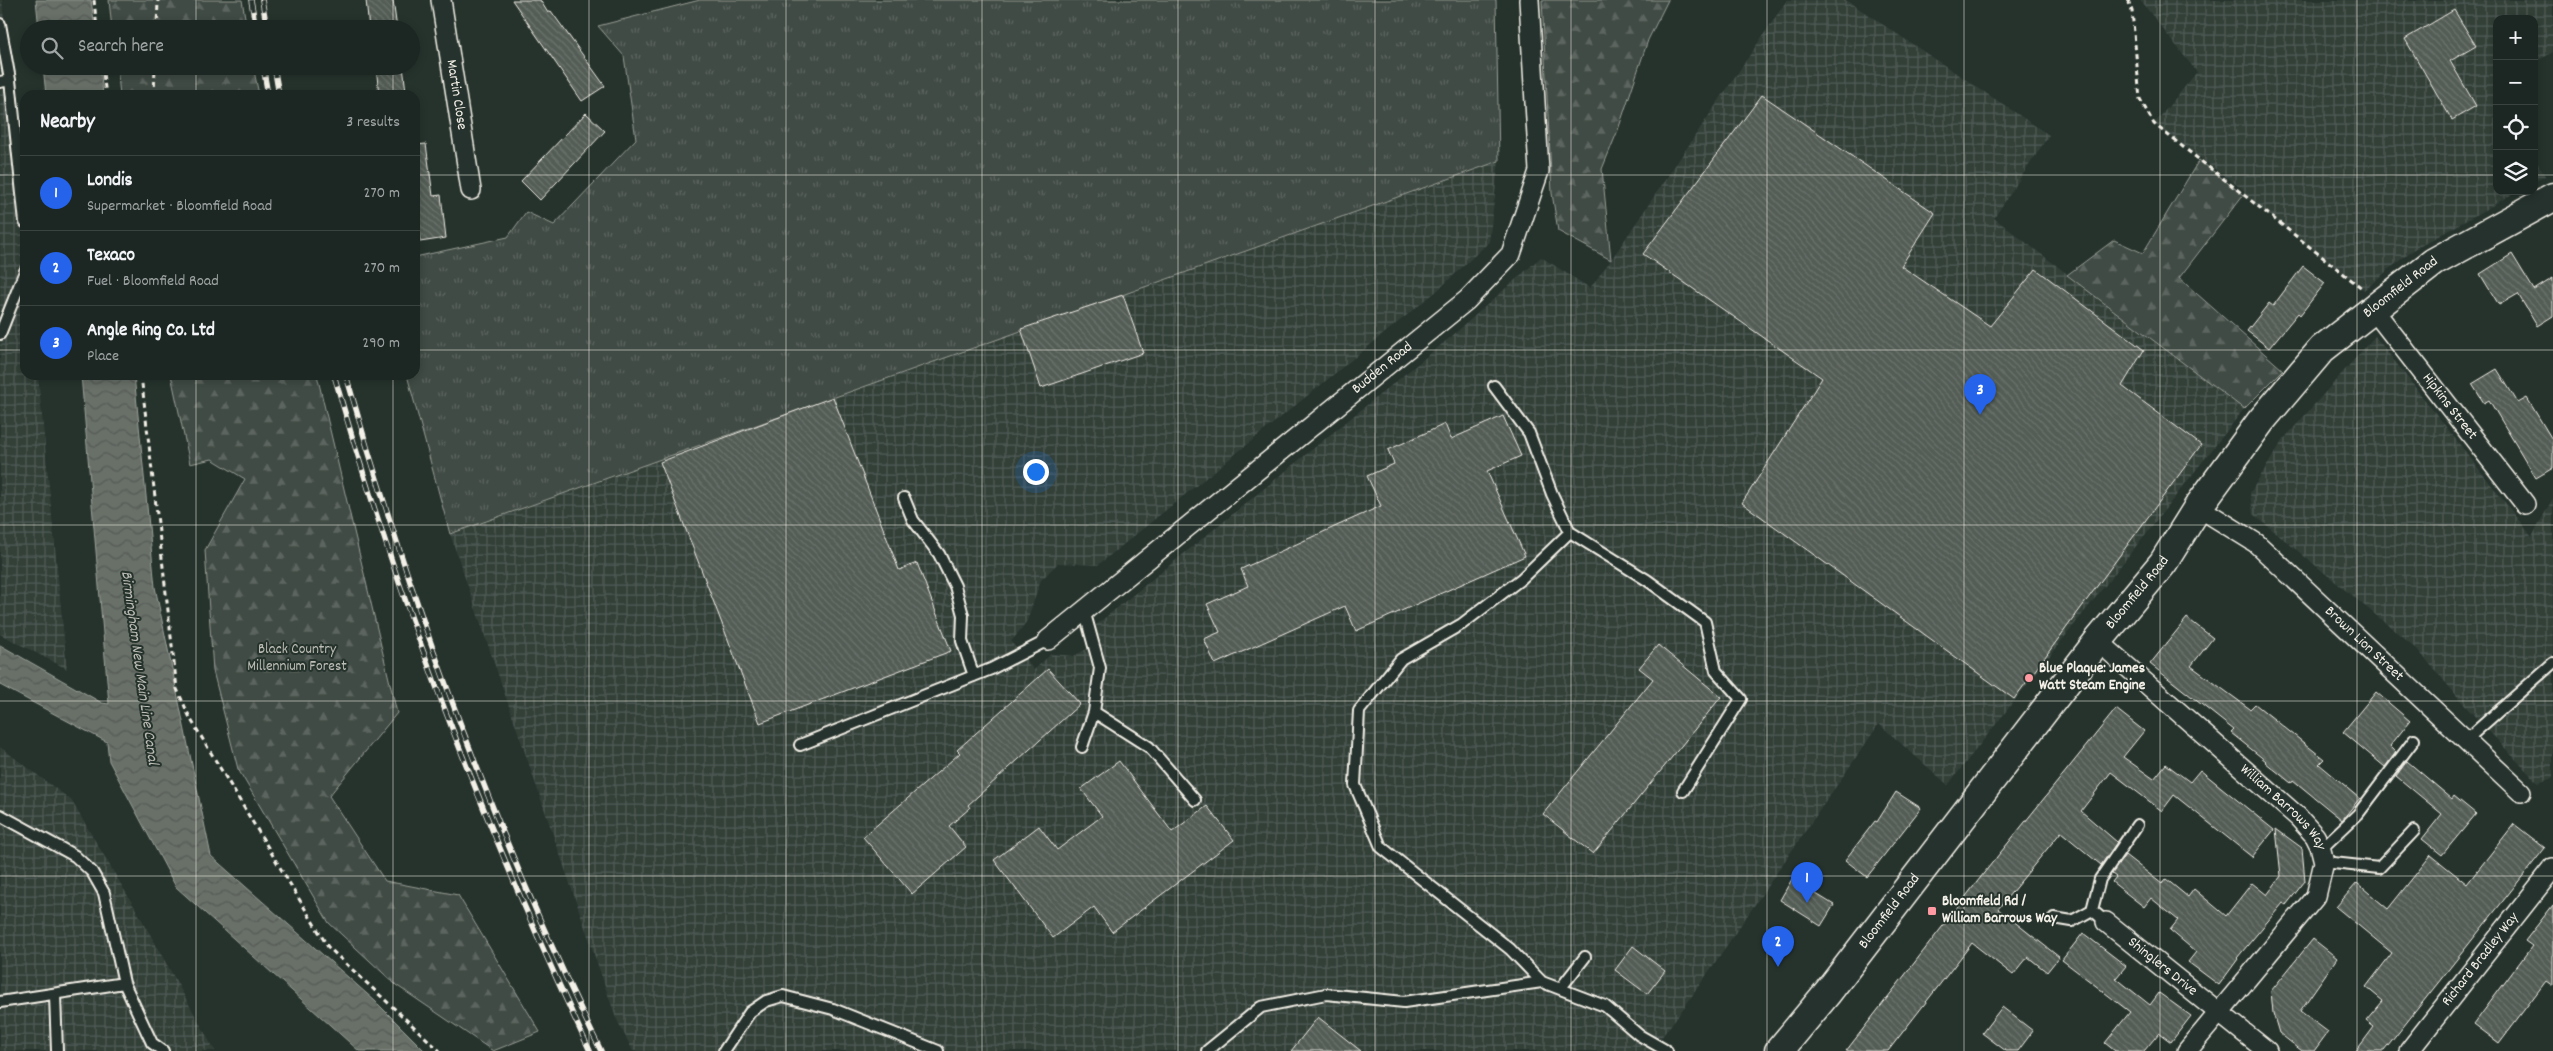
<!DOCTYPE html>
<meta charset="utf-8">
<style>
:root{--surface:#1c2622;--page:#29322f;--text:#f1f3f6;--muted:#a0a5a5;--line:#3a4340;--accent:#2563eb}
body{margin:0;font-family:Dekko,sans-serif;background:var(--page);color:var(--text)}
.controls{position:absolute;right:15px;top:15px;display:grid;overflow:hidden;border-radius:10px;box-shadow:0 2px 8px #0003}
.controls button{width:45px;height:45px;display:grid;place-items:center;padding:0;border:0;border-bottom:1px solid var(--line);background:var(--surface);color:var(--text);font:25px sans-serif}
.you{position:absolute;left:1035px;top:471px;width:18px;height:18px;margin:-12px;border:4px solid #fff;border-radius:50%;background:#1a73e8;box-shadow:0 0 0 8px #1a73e833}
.badge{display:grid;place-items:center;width:32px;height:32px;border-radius:50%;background:var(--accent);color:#fff;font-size:16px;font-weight:700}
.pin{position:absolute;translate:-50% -41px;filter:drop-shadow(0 1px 2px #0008)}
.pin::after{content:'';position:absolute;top:26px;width:18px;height:15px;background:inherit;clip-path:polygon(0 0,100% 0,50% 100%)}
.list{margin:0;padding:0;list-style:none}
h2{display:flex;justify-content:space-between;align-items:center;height:65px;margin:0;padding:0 20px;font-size:21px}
h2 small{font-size:16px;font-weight:400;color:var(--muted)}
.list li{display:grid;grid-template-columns:32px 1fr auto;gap:15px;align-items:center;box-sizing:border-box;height:75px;padding:0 20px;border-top:1px solid var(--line)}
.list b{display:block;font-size:19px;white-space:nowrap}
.list p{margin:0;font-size:16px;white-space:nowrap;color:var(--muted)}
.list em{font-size:16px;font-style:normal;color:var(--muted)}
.icon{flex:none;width:28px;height:28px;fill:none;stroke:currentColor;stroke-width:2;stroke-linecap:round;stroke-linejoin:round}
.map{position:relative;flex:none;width:2553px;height:1051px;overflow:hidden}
.search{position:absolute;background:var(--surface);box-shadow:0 2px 8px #0003;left:20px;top:20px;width:400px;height:55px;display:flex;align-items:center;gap:12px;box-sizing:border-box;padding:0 18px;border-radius:28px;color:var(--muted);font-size:19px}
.panel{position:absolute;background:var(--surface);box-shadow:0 2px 8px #0003;left:20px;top:90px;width:400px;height:290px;border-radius:15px}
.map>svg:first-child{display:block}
.industrial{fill:url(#industrial-grid)}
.grass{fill:url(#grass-tufts);stroke:#9a9e96}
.forest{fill:url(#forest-firs);stroke:#9a9e96}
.water{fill:url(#water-waves);stroke:#9fa39b}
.building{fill:url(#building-back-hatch);stroke:#f4f1e8}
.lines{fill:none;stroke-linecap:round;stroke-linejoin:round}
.service-casing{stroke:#f4f1e8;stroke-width:14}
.minor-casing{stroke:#f4f1e8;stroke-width:22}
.primary-casing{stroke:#f4f1e8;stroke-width:31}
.path{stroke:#f4f1e8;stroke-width:3;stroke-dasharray:5 4;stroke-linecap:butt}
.service{stroke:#26332d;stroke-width:10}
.minor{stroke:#26332d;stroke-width:19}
.primary{stroke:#26332d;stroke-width:28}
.rail-casing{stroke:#f4f1e8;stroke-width:5.5}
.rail{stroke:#26332d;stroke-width:4;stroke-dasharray:11;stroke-linecap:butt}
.grid{fill:none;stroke:#f4f1e8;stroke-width:1;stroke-opacity:0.55}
.poi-dot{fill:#ff9aa2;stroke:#26332d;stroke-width:2}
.labels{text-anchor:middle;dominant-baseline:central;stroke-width:4;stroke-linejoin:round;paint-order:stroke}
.street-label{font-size:15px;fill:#f4f1e8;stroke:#26332d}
.park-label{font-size:15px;fill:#bebfb7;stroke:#26332d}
.poi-label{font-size:15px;font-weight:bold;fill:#f4f1e8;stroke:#26332d;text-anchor:start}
.water-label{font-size:16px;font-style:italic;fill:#bcbdb5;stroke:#26332d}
</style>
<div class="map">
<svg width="2553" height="1051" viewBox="0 0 2553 1051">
<defs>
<pattern id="industrial-grid" width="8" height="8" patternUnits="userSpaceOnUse" patternTransform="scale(1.25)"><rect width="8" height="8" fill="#333f39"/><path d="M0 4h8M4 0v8" fill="none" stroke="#515b56"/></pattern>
<pattern id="grass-tufts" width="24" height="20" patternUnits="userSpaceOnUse" patternTransform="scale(1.25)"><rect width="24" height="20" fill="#414b45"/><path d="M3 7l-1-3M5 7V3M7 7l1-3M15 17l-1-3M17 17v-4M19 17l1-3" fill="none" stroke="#5d6560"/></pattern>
<pattern id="forest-firs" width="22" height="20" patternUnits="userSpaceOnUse" patternTransform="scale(1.25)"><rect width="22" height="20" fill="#414b45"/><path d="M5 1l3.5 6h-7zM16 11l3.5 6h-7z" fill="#5d6560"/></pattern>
<pattern id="water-waves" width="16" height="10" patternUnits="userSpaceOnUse" patternTransform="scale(1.25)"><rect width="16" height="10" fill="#676f68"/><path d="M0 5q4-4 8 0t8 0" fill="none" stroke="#565a55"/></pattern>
<pattern id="building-back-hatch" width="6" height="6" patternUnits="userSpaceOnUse" patternTransform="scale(1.25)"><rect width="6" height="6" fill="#525c55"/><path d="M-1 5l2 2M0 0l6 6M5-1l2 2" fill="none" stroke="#6c746d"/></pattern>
</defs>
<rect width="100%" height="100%" fill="#26332d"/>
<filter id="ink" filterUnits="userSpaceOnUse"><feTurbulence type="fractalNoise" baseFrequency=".02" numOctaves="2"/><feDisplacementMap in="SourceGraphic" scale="10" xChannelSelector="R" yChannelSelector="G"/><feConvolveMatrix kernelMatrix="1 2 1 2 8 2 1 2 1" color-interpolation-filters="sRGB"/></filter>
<g filter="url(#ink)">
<path class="industrial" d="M 0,0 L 2,0 L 25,236 L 25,375 L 38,375 L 67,669 L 0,634 Z
M 1787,0 L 1846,0 L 2049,135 L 1994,218 L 2244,409 L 1948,785 L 1879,724 L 1683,1009 L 1651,1051 L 633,1051 L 616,1018 L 450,534 L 1499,161 L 1489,242 L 1438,290 L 1098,565 L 1058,563 L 1041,580 L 1027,621 L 1011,642 L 1034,670 L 1051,654 L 1074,656 L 1090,647 L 1096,625 L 1452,336 L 1541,257 L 1590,288 L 1611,260 Z
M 2140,0 L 2553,0 L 2553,52 L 2534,63 L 2534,19 L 2497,19 L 2497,191 L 2518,191 L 2410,252 L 2364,290 L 2243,195 L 2245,191 L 2154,124 L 2197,72 Z
M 2534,157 L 2545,176 L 2534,182 Z
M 2375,336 L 2532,537 L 2553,498 L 2553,778 L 2538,783 L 2468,709 L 2417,649 L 2253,514 L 2250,493 L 2283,440 Z
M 0,747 L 71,800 L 141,918 L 215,1051 L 0,1051 Z"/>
<path class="grass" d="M 700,0 L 1496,0 L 1499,161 L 450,534 L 407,375 L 415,375 L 415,257 L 508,237 L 526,212 L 554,225 L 636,139 L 624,56 L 598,26 Z"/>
<path class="forest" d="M 109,0 L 242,0 L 247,29 L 112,29 Z
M 1542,0 L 1668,0 L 1648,40 L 1618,130 L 1602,169 L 1611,260 L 1558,231 L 1552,193 Z
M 117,66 L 253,66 L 259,95 L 120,95 Z
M 2199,160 L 2243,195 L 2179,278 L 2283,370 L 2244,409 L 2067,275 L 2114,240 L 2143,253 Z
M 171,375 L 317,375 L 397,713 L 329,796 L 385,881 L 458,895 L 540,1032 L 493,1051 L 396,985 L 329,923 L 238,769 L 213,671 L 205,550 L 245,479 L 212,459 L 190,464 Z"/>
<path class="water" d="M 36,0 L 91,0 L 95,29 L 39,29 Z
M 43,66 L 100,66 L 103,95 L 46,95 Z
M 81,375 L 134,375 L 155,587 L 211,856 L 375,1001 L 425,1051 L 359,1051 L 176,887 L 109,761 L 107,742 L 0,685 L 0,645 L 102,703 L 109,704 Z"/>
<path class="building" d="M 366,0 L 393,0 L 397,29 L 369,29 Z
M 512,0 L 540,0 L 548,13 L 551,11 L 605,86 L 582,101 Z
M 2454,10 L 2476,46 L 2450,61 L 2476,106 L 2452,120 L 2405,39 Z
M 376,66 L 403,66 L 406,92 L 379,95 Z
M 1762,95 L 1935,213 L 1901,266 L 1990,326 L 2036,269 L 2144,350 L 2122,386 L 2201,445 L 2014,699 L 1742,503 L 1822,378 L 1643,254 Z
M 586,113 L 605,131 L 540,200 L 521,181 Z
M 426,144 L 433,196 L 441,195 L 446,238 L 420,242 L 415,207 L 415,145 Z
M 2512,254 L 2534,290 L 2553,278 L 2553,316 L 2537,326 L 2518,294 L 2499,305 L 2480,274 Z
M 2303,266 L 2325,283 L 2300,315 L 2298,313 L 2269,348 L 2247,331 L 2269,303 L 2273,306 Z
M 1123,295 L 1143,353 L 1041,388 L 1021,329 Z
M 2497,369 L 2518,403 L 2527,398 L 2553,441 L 2553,468 L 2536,478 L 2489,400 L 2484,403 L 2472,384 Z
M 833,397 L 899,570 L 917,563 L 951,651 L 760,723 L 660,462 Z
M 1503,416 L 1521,456 L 1487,471 L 1525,556 L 1356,631 L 1345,606 L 1215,664 L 1204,639 L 1220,632 L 1207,604 L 1248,586 L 1241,569 L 1381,506 L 1367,476 L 1394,464 L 1388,450 L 1445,424 L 1451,439 Z
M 2187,618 L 2213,638 L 2191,666 L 2250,709 L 2255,704 L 2324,759 L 2319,764 L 2360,798 L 2342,820 L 2293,780 L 2291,783 L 2265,762 L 2266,761 L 2231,733 L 2234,730 L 2150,664 Z
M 1658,645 L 1721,697 L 1593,854 L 1543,814 L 1653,679 L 1639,668 Z
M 1048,669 L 1080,704 L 968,805 L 970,808 L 949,826 L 966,847 L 912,894 L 863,837 L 960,753 L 957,750 Z
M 2376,692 L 2410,721 L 2390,746 L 2396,752 L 2385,767 L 2343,732 Z
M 2116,709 L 2144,731 L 2123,757 L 2154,779 L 2166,764 L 2190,782 L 2200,770 L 2274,830 L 2252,857 L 2174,795 L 2162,811 L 2111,772 L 2081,811 L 2117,842 L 2101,865 L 2061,832 L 1998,909 L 2059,957 L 2047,972 L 2028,957 L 2013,975 L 1972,943 L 1888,1051 L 1846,1051 L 1984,873 Z
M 1119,761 L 1172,832 L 1207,806 L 1234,840 L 1112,932 L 1094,907 L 1053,938 L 994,860 L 1039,826 L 1057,850 L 1102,816 L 1081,789 Z
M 2407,761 L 2452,799 L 2454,796 L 2476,814 L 2442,855 L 2422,839 L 2442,814 L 2396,776 Z
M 1896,792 L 1921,808 L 1867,877 L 1845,860 L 1875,821 L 1877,822 Z
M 2514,824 L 2545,848 L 2384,1051 L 2356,1051 L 2374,1027 L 2366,1021 L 2383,1001 L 2366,987 L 2392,953 L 2336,907 L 2357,883 L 2388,909 L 2431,855 L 2467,884 Z
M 2276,829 L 2302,848 L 2305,881 L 2286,905 L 2283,903 L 2237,958 L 2238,959 L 2219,985 L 2188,962 L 2196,952 L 2170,930 L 2178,920 L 2151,898 L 2144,907 L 2112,882 L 2116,877 L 2112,874 L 2125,855 L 2162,884 L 2166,879 L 2188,897 L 2194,889 L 2226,916 L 2252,883 L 2267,895 L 2281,876 Z
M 1792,879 L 1834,905 L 1821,926 L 1780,900 Z
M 2553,905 L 2553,986 L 2546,981 L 2499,1043 L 2474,1024 L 2532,946 L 2525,941 Z
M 2083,933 L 2126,966 L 2116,978 L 2150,1005 L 2159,993 L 2191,1016 L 2171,1042 L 2159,1033 L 2144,1051 L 2115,1051 L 2105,1043 L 2130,1012 L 2062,960 Z
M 2313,939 L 2337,958 L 2300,1011 L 2328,1032 L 2314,1051 L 2302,1051 L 2279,1033 L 2273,1013 L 2271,991 Z
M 1633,946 L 1665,971 L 1647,994 L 1615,970 Z
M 2002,1007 L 2033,1031 L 2018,1051 L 2006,1051 L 1982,1033 Z
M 1318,1017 L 1361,1051 L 1291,1051 Z"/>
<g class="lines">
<g class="service-casing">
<path id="service" d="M 0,24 L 10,80
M 0,82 L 10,80 L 25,222
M 0,334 L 25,271
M 1494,386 L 1529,433 L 1552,494 L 1570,532 L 1647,580 L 1705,622 L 1716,671 L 1741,699 L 1683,791
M 904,498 L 913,520 L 939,554 L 955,586 L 963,615 L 962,641 L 974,676
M 1094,712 L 1149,747 L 1195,800
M 2466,740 L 2553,663
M 800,745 L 991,669 L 1048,640
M 1082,747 L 1094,712 L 1100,668 L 1084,610
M 0,815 L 75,856 L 92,872 L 104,893 L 124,983 L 152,1043 L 163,1051
M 2321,849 L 2358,814 L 2414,740
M 2324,862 L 2379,868 L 2414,831
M 2054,918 L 2072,921 L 2092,910
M 2106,922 L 2092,910 L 2100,879 L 2137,825
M 1542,982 L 1510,949 L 1381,847 L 1355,785 L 1359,711 L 1401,659 L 1462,624 L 1521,579 L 1570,532
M 1560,989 L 1585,957
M 55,995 L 57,1051
M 0,1002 L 124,983
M 724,1051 L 750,1012 L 766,1001 L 783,996 L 833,1009 L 938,1051
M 1207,1051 L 1261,1007 L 1326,994 L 1404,1002 L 1542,982 L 1605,1006 L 1639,1035 L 1667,1051"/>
</g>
<g class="minor-casing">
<g id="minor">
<path id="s1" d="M 441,0 L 471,190"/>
<path id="s2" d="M 2373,309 L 2525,504"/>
<path id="s3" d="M 2198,507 L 2256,543 L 2521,792"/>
<path id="s4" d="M 1048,640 L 1467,300 L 1511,254 L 1539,171 L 1529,0"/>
<path id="s5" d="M 2098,641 L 2298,817 L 2315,836 L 2320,846 L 2324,862 L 2316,896 L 2187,1051"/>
<path id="s6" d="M 2106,922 L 2267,1051"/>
<path id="s7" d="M 2409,1051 L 2553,868"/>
</g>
</g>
<g class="primary-casing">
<g id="primary">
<path id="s8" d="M 1779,1051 L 1828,992 L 2098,641 L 2163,563 L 2198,507 L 2261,421 L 2322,349 L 2434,262 L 2553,197"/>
</g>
</g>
<path class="path" d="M 94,0 L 97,29
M 2128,0 L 2132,11 L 2140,99 L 2154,124 L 2363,289
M 157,29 L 158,0
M 102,66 L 106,95
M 154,95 L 155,66
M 141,375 L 177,689 L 190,718 L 328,947 L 440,1051"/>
<use href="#service" class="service"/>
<use href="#minor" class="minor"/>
<use href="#primary" class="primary"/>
<g class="rail-casing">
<path id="rail" d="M 251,0 L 256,29
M 262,0 L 267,29
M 263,66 L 268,95
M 274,66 L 279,95
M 334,375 C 400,607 487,833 590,1051
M 346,375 C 412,607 495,835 601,1051"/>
</g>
<use href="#rail" class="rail"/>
</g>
</g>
<path class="grid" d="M 196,0 L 196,29M 393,0 L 393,29M 589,0 L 589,1051M 786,0 L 786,1051M 982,0 L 982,1051M 1178,0 L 1178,1051M 1375,0 L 1375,1051M 1571,0 L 1571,1051M 1767,0 L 1767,1051M 1964,0 L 1964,1051M 2160,0 L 2160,1051M 2357,0 L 2357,1051M 196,66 L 196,95M 393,66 L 393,95M 0,175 L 25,175M 415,175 L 2497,175M 2534,175 L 2553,175M 0,350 L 25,350M 415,350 L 2553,350M 196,375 L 196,1051M 393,375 L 393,1051M 0,525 L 2553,525M 0,701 L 2553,701M 0,876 L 2553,876"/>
<g class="poi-dot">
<circle cx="2029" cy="678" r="5"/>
<rect x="1927" y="906" width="10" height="10" rx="2.5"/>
</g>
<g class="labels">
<g class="street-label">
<text stroke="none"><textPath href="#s1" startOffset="96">Martin Close</textPath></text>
<text stroke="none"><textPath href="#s8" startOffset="988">Bloomfield Road</textPath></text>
<text stroke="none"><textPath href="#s4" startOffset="431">Budden Road</textPath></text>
<text stroke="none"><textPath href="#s2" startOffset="124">Hipkins Street</textPath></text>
<text stroke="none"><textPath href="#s8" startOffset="582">Bloomfield Road</textPath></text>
<text stroke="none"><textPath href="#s3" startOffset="216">Brown Lion Street</textPath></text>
<text stroke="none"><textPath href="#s5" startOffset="249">William Barrows Way</textPath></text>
<text stroke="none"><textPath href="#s8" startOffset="178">Bloomfield Road</textPath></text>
<text stroke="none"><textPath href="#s7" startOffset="116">Richard Bradley Way</textPath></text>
<text stroke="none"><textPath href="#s6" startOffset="72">Shinglers Drive</textPath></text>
</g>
<g class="park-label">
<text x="297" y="650">Black Country<tspan x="297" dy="17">Millennium Forest</tspan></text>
</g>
<g class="poi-label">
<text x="2039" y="669">Blue Plaque: James<tspan x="2039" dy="17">Watt Steam Engine</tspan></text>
<text x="1942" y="902">Bloomfield Rd /<tspan x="1942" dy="17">William Barrows Way</tspan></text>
</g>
<g class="water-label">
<text transform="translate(139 668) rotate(82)">Birmingham New Main Line Canal</text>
</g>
</g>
</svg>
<div class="controls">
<button>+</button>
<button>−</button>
<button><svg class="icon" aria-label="locate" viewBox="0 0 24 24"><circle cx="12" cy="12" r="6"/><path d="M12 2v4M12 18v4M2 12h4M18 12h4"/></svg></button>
<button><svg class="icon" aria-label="layers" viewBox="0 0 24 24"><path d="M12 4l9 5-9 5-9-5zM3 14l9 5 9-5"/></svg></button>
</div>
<div class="you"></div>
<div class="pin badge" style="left:1807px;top:903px">1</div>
<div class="pin badge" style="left:1778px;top:967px">2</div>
<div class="pin badge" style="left:1980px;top:415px">3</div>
<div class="search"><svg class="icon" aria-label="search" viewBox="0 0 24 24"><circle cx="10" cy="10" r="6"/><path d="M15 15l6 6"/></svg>Search here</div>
<section class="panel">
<h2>Nearby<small>3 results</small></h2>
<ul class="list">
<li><span class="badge">1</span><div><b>Londis</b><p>Supermarket · Bloomfield Road</p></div><em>270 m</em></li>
<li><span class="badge">2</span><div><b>Texaco</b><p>Fuel · Bloomfield Road</p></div><em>270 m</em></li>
<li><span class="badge">3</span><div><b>Angle Ring Co. Ltd</b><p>Place</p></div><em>290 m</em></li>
</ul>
</section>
</div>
